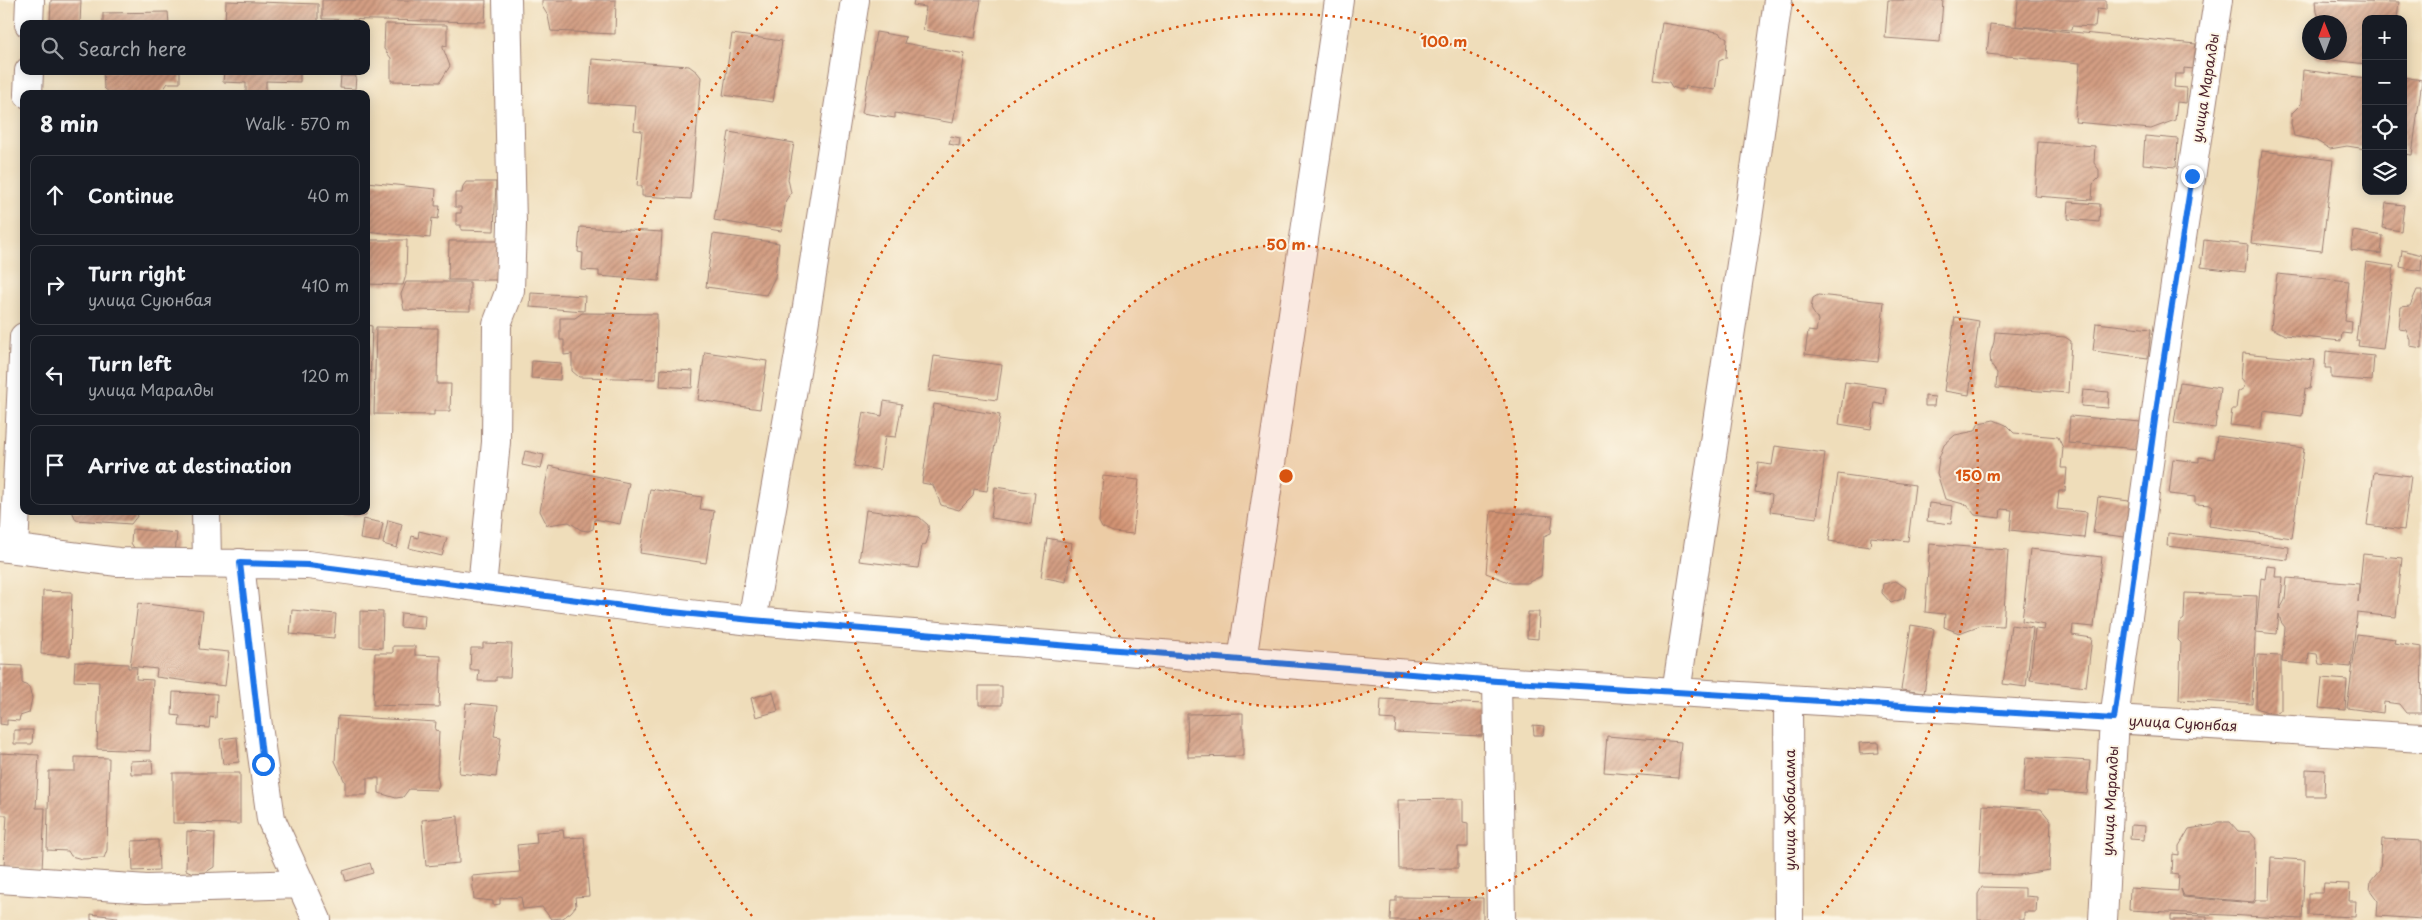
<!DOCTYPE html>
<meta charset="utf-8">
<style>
:root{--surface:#171b24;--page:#20242c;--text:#f1f3f6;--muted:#9ea1a6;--line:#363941}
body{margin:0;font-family:"Playpen Sans",sans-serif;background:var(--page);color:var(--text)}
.controls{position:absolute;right:15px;top:15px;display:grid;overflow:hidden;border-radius:10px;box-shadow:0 2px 12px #0003}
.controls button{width:45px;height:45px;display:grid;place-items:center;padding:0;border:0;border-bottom:1px solid var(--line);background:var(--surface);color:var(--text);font:25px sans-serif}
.compass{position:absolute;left:2302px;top:15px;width:45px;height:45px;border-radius:50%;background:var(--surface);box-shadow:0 2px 12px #0003;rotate:359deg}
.stop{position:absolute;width:15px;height:15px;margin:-11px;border:4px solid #1a73e8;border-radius:50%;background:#fff}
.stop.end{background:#1a73e8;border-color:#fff;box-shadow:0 1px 5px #0008}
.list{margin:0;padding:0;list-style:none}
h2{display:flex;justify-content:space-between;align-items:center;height:65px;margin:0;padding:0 20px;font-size:21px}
h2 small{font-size:16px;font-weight:400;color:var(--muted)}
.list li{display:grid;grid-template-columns:32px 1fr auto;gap:15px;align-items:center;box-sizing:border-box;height:80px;margin:0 10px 10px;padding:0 10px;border:1px solid var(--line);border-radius:10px}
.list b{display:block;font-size:19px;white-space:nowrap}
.list p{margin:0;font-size:16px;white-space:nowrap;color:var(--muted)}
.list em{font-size:16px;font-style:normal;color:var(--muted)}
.icon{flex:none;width:28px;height:28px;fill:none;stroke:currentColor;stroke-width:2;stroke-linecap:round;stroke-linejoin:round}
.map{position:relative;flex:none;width:2422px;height:920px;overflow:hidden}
.search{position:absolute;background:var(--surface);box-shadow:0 2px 12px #0003;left:20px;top:20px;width:350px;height:55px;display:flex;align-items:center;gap:12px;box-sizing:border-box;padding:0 18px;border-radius:10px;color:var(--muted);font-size:19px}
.panel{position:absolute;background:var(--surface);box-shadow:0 2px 12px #0003;left:20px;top:90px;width:350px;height:425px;border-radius:10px}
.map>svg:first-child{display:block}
.building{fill:url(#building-hatch)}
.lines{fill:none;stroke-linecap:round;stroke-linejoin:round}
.minor-casing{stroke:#9c7e72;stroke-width:30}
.minor{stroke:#fff;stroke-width:28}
.route{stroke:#1a73e8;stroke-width:6}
.ring{fill:none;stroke:#d8530f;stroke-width:2.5;stroke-dasharray:2.5 5}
.labels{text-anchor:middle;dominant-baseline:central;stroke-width:4;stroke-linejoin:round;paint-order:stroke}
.street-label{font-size:14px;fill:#4a1f2b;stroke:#fcf5e5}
.centre{fill:#d8530f;stroke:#fcf5e5;stroke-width:2.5}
.ring-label{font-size:15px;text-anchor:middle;font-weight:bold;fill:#d8530f;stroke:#fcf5e5;stroke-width:4;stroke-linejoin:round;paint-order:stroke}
</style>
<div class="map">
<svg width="2422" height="920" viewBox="0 0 2422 920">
<defs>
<pattern id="building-hatch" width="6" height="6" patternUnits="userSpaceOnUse" patternTransform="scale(1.25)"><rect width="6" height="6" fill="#d39e83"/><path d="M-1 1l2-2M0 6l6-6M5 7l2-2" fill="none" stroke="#ad806b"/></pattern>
</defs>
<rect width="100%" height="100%" fill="#fcf5e5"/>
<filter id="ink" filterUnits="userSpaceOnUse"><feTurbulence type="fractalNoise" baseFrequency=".02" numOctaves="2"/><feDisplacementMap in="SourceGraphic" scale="10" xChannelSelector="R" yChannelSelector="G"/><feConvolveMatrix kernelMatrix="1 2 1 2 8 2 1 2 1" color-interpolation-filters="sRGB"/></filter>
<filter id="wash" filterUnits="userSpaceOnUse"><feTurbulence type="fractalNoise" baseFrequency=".0096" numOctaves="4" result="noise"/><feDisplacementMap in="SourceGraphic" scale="20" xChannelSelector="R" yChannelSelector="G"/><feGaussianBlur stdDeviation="1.12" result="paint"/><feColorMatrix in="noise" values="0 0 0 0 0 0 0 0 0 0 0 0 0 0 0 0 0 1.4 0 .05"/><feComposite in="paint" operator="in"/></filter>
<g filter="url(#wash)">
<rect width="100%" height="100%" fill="#efddba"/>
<g id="blocks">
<path class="building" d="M 51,0 L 81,0 L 80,24 L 50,24 Z
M 322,0 L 486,0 L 485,22 L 322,19 Z
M 542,0 L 616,0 L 615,34 L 551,31 L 548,16 L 542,6 Z
M 914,0 L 981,0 L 975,38 L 923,30 L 926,7 L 913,5 Z
M 1888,0 L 1943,0 L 1940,42 L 1885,38 Z
M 2018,0 L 2106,0 L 2106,10 L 2097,9 L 2095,27 L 2072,26 L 2071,30 L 2016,26 Z
M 2316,0 L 2399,2 L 2397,19 L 2366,19 L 2366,64 L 2316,58 L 2312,52 L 2340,52 L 2340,22 L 2321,22 L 2317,12 Z
M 226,1 L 318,4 L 318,24 L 225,24 Z
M 168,12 L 169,24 L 103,24 L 103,13 Z
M 1662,23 L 1718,32 L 1727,38 L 1726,58 L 1719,61 L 1715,90 L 1686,86 L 1685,90 L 1678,89 L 1672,87 L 1669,82 L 1653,80 Z
M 385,24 L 447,25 L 447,46 L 443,45 L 443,48 L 450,66 L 440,82 L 391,81 L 391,58 L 384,49 Z
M 1990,24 L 2196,44 L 2193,69 L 2184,68 L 2184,74 L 2175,74 L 2174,87 L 2187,88 L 2186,103 L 2177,102 L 2175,120 L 2151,129 L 2075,122 L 2080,63 L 1987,54 Z
M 876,32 L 906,37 L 904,43 L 965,54 L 953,123 L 895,113 L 895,118 L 862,113 Z
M 732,34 L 782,41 L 773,102 L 723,95 Z
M 592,59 L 689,66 L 697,72 L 701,77 L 691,199 L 642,196 L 642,186 L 637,186 L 642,131 L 634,130 L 636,106 L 589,103 Z
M 2303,70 L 2366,78 L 2366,149 L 2347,146 L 2330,149 L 2315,140 L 2294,136 L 2291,123 L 2292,113 L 2301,104 Z
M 103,71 L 180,71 L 180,83 L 168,83 L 160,94 L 111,94 L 104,88 Z
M 224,71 L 300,71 L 300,82 L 266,81 L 266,94 L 246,94 L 246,83 L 223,82 Z
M 341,76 L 356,76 L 355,89 L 340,88 Z
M 2403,77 L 2422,80 L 2412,155 L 2403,154 Z
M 729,132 L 794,143 L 788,179 L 791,193 L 786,200 L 781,231 L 714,220 Z
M 951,136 L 960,138 L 959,146 L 949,144 Z
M 2145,136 L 2178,139 L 2176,167 L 2143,164 Z
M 2038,142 L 2095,146 L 2094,163 L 2099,170 L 2099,178 L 2093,184 L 2092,200 L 2035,196 Z
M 2262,151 L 2333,160 L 2322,251 L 2251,243 Z
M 366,182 L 436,189 L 435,206 L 440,206 L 438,219 L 432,218 L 430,238 L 366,231 Z
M 466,182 L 496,182 L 494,231 L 461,230 L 461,225 L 456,225 L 456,213 L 461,213 L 461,207 L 455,207 L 455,193 L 462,193 L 463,186 Z
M 2069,202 L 2100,204 L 2099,222 L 2068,219 Z
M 2386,203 L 2404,205 L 2401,231 L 2383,228 Z
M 580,227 L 662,232 L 659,281 L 599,276 L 599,271 L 582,270 L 583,253 L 578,252 Z
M 2353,231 L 2383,236 L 2381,254 L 2351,250 Z
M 713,234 L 779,243 L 775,277 L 766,295 L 706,287 Z
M 366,240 L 407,240 L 406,275 L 403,285 L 366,284 Z
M 2204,240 L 2248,245 L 2245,272 L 2201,267 Z
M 449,241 L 500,241 L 500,280 L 448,280 Z
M 2402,250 L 2422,255 L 2421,271 L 2400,267 Z
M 2366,262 L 2394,266 L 2383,349 L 2358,346 L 2359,340 L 2356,340 Z
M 2277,274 L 2349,281 L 2345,321 L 2352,322 L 2351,334 L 2342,333 L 2341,341 L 2285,335 L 2271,328 Z
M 406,282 L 470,282 L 470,311 L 404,310 L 401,294 Z
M 2417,290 L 2422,290 L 2422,348 L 2410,346 L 2410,340 L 2406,330 L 2399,329 L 2401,307 L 2410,306 Z
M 531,293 L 585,296 L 584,311 L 530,307 Z
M 1818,295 L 1884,302 L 1878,362 L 1805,354 L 1808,331 L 1816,332 L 1818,320 L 1811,309 L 1813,298 Z
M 582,313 L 657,314 L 656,379 L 579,377 L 572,371 L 572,354 L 564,355 L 564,340 L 560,340 L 560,318 L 575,318 Z
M 1955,317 L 1979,321 L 1969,395 L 1944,391 Z
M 2096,323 L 2151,329 L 2148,358 L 2093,351 Z
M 366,325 L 372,326 L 369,415 L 366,415 Z
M 376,327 L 438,328 L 437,384 L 451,384 L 450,411 L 434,411 L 434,415 L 374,414 Z
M 1995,332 L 2065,337 L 2071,341 L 2068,393 L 1996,388 L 1997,373 L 1991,365 L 1990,355 L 1994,342 Z
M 2326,351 L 2374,356 L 2372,381 L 2331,378 L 2331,368 L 2325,368 Z
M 705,352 L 767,361 L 760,409 L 698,400 Z
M 2243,353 L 2314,360 L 2310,389 L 2305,388 L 2302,416 L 2263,411 L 2261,428 L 2230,425 L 2232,409 L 2236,409 L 2238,392 L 2244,388 L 2245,383 L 2241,378 Z
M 934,356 L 1002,365 L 997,400 L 929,391 Z
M 532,361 L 561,363 L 560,380 L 531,378 Z
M 661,369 L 693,371 L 692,388 L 660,386 Z
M 1845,382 L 1886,388 L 1884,405 L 1875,403 L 1871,429 L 1839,424 Z
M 2180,382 L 2220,388 L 2215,428 L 2174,423 Z
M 2083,390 L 2109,392 L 2108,408 L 2081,406 Z
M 1925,396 L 1935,397 L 1934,406 L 1925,406 Z
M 884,401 L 902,404 L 896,437 L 885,436 L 880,470 L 854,466 L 863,412 L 882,416 Z
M 934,404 L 1000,415 L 987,491 L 974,489 L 973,496 L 959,510 L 941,505 L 933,485 L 922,483 Z
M 2070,416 L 2141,422 L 2138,449 L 2068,443 Z
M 1994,420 L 2006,425 L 2014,433 L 2058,437 L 2063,448 L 2061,468 L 2067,468 L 2065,491 L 2059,491 L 2057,509 L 2087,512 L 2084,538 L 2010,530 L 2012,510 L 2001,509 L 2000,518 L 1975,515 L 1967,505 L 1945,499 L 1937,473 L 1939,458 L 1944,445 L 1955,435 L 1975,431 L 1979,423 Z
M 2217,436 L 2304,448 L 2292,538 L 2209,526 L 2212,505 L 2195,504 L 2195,497 L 2169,494 L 2173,459 L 2199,462 L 2199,457 L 2214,459 Z
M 1775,446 L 1825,453 L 1817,518 L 1770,512 L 1772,495 L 1755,492 L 1758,463 L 1772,465 Z
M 525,451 L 544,455 L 541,469 L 522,465 Z
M 549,466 L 629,483 L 620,524 L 595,519 L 593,529 L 588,531 L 581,530 L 569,522 L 547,525 L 540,511 Z
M 2374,472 L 2411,476 L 2404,530 L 2367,525 Z
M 1838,474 L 1915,485 L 1908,541 L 1871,537 L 1870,547 L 1829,541 Z
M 1103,476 L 1139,480 L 1133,534 L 1113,532 L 1102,527 L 1099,521 Z
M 995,487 L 1035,493 L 1031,524 L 991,518 Z
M 650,489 L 702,497 L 700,509 L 714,511 L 706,563 L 640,553 Z
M 2098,497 L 2129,501 L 2125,537 L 2093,533 Z
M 1929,503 L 1953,506 L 1951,524 L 1927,521 Z
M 866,510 L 919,517 L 928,525 L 929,535 L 926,544 L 922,546 L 918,568 L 859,561 Z
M 72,511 L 138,511 L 138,515 L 131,524 L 76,520 Z
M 343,511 L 366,511 L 366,516 L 343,516 Z
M 1491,511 L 1553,516 L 1551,533 L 1544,536 L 1541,576 L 1527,583 L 1511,583 L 1486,573 Z
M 363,519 L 383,523 L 379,542 L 360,539 Z
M 388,520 L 402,524 L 397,548 L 383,544 Z
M 132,529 L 177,533 L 175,554 L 136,551 L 131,543 Z
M 419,531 L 447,538 L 442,556 L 409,548 L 412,536 L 418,538 Z
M 2168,533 L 2289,547 L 2288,560 L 2167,546 Z
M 1047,538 L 1072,543 L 1066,582 L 1041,577 Z
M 1930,544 L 2008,550 L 2003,626 L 1981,625 L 1959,633 L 1944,627 L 1945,614 L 1925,612 Z
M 2030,549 L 2102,557 L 2094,627 L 2073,625 L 2072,635 L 2092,638 L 2086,687 L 2030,680 L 2035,629 L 2044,630 L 2045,625 L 2022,621 Z
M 2363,554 L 2402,558 L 2396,617 L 2357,613 L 2351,667 L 2319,664 L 2317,654 L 2309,653 L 2308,664 L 2282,662 L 2285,627 L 2281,622 L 2279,614 L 2277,634 L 2256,632 L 2261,578 L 2265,579 L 2267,566 L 2276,567 L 2275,577 L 2283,577 L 2280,609 L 2285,600 L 2287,578 L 2359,584 L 2358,602 Z
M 1896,581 L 1906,588 L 1904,598 L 1891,603 L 1882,593 L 1883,584 Z
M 43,591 L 72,592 L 70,656 L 41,654 Z
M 2185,593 L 2257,596 L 2252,704 L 2179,700 L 2181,643 L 2178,640 L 2179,623 L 2184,619 Z
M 138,603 L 203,611 L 199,649 L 229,652 L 225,686 L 156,677 L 157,669 L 130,666 Z
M 292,610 L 336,614 L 334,638 L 290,634 Z
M 360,611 L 383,612 L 382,648 L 360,647 Z
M 1528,612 L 1539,612 L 1538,639 L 1527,638 Z
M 401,613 L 425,615 L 424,629 L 400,627 Z
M 1911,625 L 1934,629 L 1924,693 L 1901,690 Z
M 2011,625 L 2033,628 L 2026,687 L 2003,684 Z
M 2357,634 L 2395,639 L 2394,643 L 2422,647 L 2421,713 L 2406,713 L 2399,704 L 2384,702 L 2383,713 L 2347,708 Z
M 483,643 L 512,644 L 510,677 L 496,677 L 496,681 L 478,681 L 479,670 L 470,670 L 471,648 L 483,648 Z
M 393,646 L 415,646 L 415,655 L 441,656 L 439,707 L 373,705 L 375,653 L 393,653 Z
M 2257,655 L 2281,656 L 2281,710 L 2273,714 L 2256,708 Z
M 75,662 L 128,664 L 128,668 L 137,668 L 136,679 L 153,680 L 150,751 L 97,749 L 99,682 L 74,681 Z
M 0,665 L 22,666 L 22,683 L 29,687 L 32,698 L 29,713 L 20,716 L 19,721 L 7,720 L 7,725 L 0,724 Z
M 2322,678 L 2347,680 L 2345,710 L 2319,708 Z
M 979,686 L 1002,686 L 1002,705 L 979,705 Z
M 173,692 L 217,694 L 216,718 L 210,717 L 209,728 L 179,726 L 180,716 L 172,715 Z
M 773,692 L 778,711 L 756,717 L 751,698 Z
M 1381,699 L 1484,704 L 1482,736 L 1395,732 L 1396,720 L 1380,719 Z
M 466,703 L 498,706 L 494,736 L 501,737 L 496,777 L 459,773 Z
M 1243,713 L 1243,756 L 1188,757 L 1187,714 Z
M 338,716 L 436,722 L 435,730 L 439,731 L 437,775 L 439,785 L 436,790 L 409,789 L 403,797 L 396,798 L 379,793 L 379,778 L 367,778 L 367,795 L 345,795 L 345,782 L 335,761 Z
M 1533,725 L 1544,726 L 1543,735 L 1534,735 Z
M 14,730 L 33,730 L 32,744 L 14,744 Z
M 1607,736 L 1681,742 L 1678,778 L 1604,772 Z
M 237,737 L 239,762 L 223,764 L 220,739 Z
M 1878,742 L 1879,753 L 1860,754 L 1859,743 Z
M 0,753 L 39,755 L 36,808 L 45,808 L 42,869 L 4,867 L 7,815 L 0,815 Z
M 75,757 L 109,758 L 107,850 L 104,858 L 82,859 L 71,856 L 68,851 L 47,850 L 49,771 L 75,771 Z
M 2026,757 L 2090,761 L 2087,794 L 2047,791 L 2047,795 L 2023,793 Z
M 152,760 L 153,774 L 131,774 L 130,761 Z
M 2306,769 L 2325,770 L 2324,796 L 2306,796 Z
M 173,773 L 240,773 L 240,824 L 173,823 Z
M 1463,799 L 1463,822 L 1468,823 L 1468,847 L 1458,847 L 1458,868 L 1399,869 L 1398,800 Z
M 1983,805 L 2041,809 L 2051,821 L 2049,870 L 2018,875 L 1979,874 Z
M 458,816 L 459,863 L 426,866 L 422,820 Z
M 2217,822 L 2230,822 L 2238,831 L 2250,832 L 2256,839 L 2255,899 L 2253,902 L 2184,896 L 2181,889 L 2183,897 L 2254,903 L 2256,900 L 2269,900 L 2271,858 L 2305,860 L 2302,919 L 2129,910 L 2130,888 L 2178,891 L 2179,875 L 2172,874 L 2173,854 L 2179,855 L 2179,846 L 2189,829 L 2213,825 Z
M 2131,825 L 2145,826 L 2144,840 L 2130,839 Z
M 563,830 L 564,838 L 584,837 L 589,896 L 575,897 L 576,906 L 571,912 L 563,918 L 551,919 L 542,907 L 523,909 L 521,897 L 500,898 L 500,904 L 493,905 L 493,901 L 474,899 L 472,876 L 520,872 L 517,845 L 537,843 L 536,832 Z
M 187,831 L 215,833 L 214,867 L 206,872 L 193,873 L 186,870 Z
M 2382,839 L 2422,841 L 2422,919 L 2377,916 L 2378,901 L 2370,890 L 2371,881 L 2380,870 Z
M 158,840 L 159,870 L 133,871 L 132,841 Z
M 370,863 L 373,873 L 346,881 L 343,871 Z
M 2324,883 L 2350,884 L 2349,901 L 2356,901 L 2355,917 L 2308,915 L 2308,893 L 2323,893 Z
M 1982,887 L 2025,888 L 2025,896 L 2037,897 L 2036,912 L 2024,912 L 2024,920 L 1978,920 L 1978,894 Z
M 1396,897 L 1483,898 L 1483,920 L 1390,920 L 1391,901 L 1396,901 Z
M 91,914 L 118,917 L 118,920 L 91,920 Z
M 2171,915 L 2207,916 L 2207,920 L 2171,920 Z"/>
</g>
</g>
<g filter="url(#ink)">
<use href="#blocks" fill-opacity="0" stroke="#9c7e72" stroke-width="1"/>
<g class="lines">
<g class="minor-casing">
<path id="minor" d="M 29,24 L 30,0
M 28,94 L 29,71
M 206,511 L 207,562
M 0,547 L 118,562 L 308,565 L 662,611 L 752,621 L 1497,681 L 2422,738
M 14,549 L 24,337
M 240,563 L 257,719 L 271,819 L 317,920
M 482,587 L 496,442 L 497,324 L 510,290 L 512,224 L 507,0
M 752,621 L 804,326 L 855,0
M 1242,661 L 1339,0
M 1497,681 L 1501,920
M 1676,692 L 1751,198 L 1778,0
M 1788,699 L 1789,920
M 0,879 L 147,889 L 300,884
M 2103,920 L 2114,719 L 2160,383 L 2218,0"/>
</g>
<use href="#minor" class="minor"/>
</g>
</g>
<g class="lines" filter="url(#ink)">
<path class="route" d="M 263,764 L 240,563 L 308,565 L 662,611 L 752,620 L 1497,681 L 2114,719 L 2160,383 L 2192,176"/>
</g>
<circle cx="1286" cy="476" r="231" fill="#d8530f" fill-opacity=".12"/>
<g class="ring">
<circle cx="1286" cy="476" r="231"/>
<path d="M1155 919A462 462 0 1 1 1417 919"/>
<path d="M752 916A692 692 0 0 1 780 4M1792 4A692 692 0 0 1 1820 916"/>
</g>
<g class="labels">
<g class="street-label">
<text transform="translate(2205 88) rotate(-81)">улица Маралды</text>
<text transform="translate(2183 723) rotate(3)">улица Суюнбая</text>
<text transform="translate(2110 801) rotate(-87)">улица Маралды</text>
<text transform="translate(1789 810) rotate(-90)">улица Жобалама</text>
</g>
</g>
<circle cx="1286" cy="476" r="8" class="centre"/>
<g class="ring-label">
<text x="1444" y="47">100 m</text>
<text x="1286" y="250">50 m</text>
<text x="1978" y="481">150 m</text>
</g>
</svg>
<div class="controls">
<button>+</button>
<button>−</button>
<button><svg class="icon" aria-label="locate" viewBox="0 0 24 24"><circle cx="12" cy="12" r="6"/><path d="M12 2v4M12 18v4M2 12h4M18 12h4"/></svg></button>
<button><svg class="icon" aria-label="layers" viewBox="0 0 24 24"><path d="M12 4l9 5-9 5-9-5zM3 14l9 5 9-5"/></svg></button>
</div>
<svg class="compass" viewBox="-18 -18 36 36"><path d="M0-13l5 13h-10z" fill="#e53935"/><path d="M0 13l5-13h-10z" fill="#9ea1a6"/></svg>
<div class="stop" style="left:263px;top:764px"></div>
<div class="stop end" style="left:2192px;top:176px"></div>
<div class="search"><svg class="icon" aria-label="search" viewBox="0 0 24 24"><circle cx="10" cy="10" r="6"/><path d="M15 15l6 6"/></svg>Search here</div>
<section class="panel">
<h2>8 min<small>Walk · 570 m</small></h2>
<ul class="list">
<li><svg class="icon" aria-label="ahead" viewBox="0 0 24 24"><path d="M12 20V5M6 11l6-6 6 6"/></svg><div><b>Continue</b></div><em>40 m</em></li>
<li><svg class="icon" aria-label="right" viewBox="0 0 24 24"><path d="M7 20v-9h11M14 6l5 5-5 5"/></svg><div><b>Turn right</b><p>улица Суюнбая</p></div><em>410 m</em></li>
<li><svg class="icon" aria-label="left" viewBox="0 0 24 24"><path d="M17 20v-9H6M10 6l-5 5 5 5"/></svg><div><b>Turn left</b><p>улица Маралды</p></div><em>120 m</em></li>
<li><svg class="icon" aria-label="arrive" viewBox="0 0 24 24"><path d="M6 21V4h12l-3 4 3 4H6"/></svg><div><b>Arrive at destination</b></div></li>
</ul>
</section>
</div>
